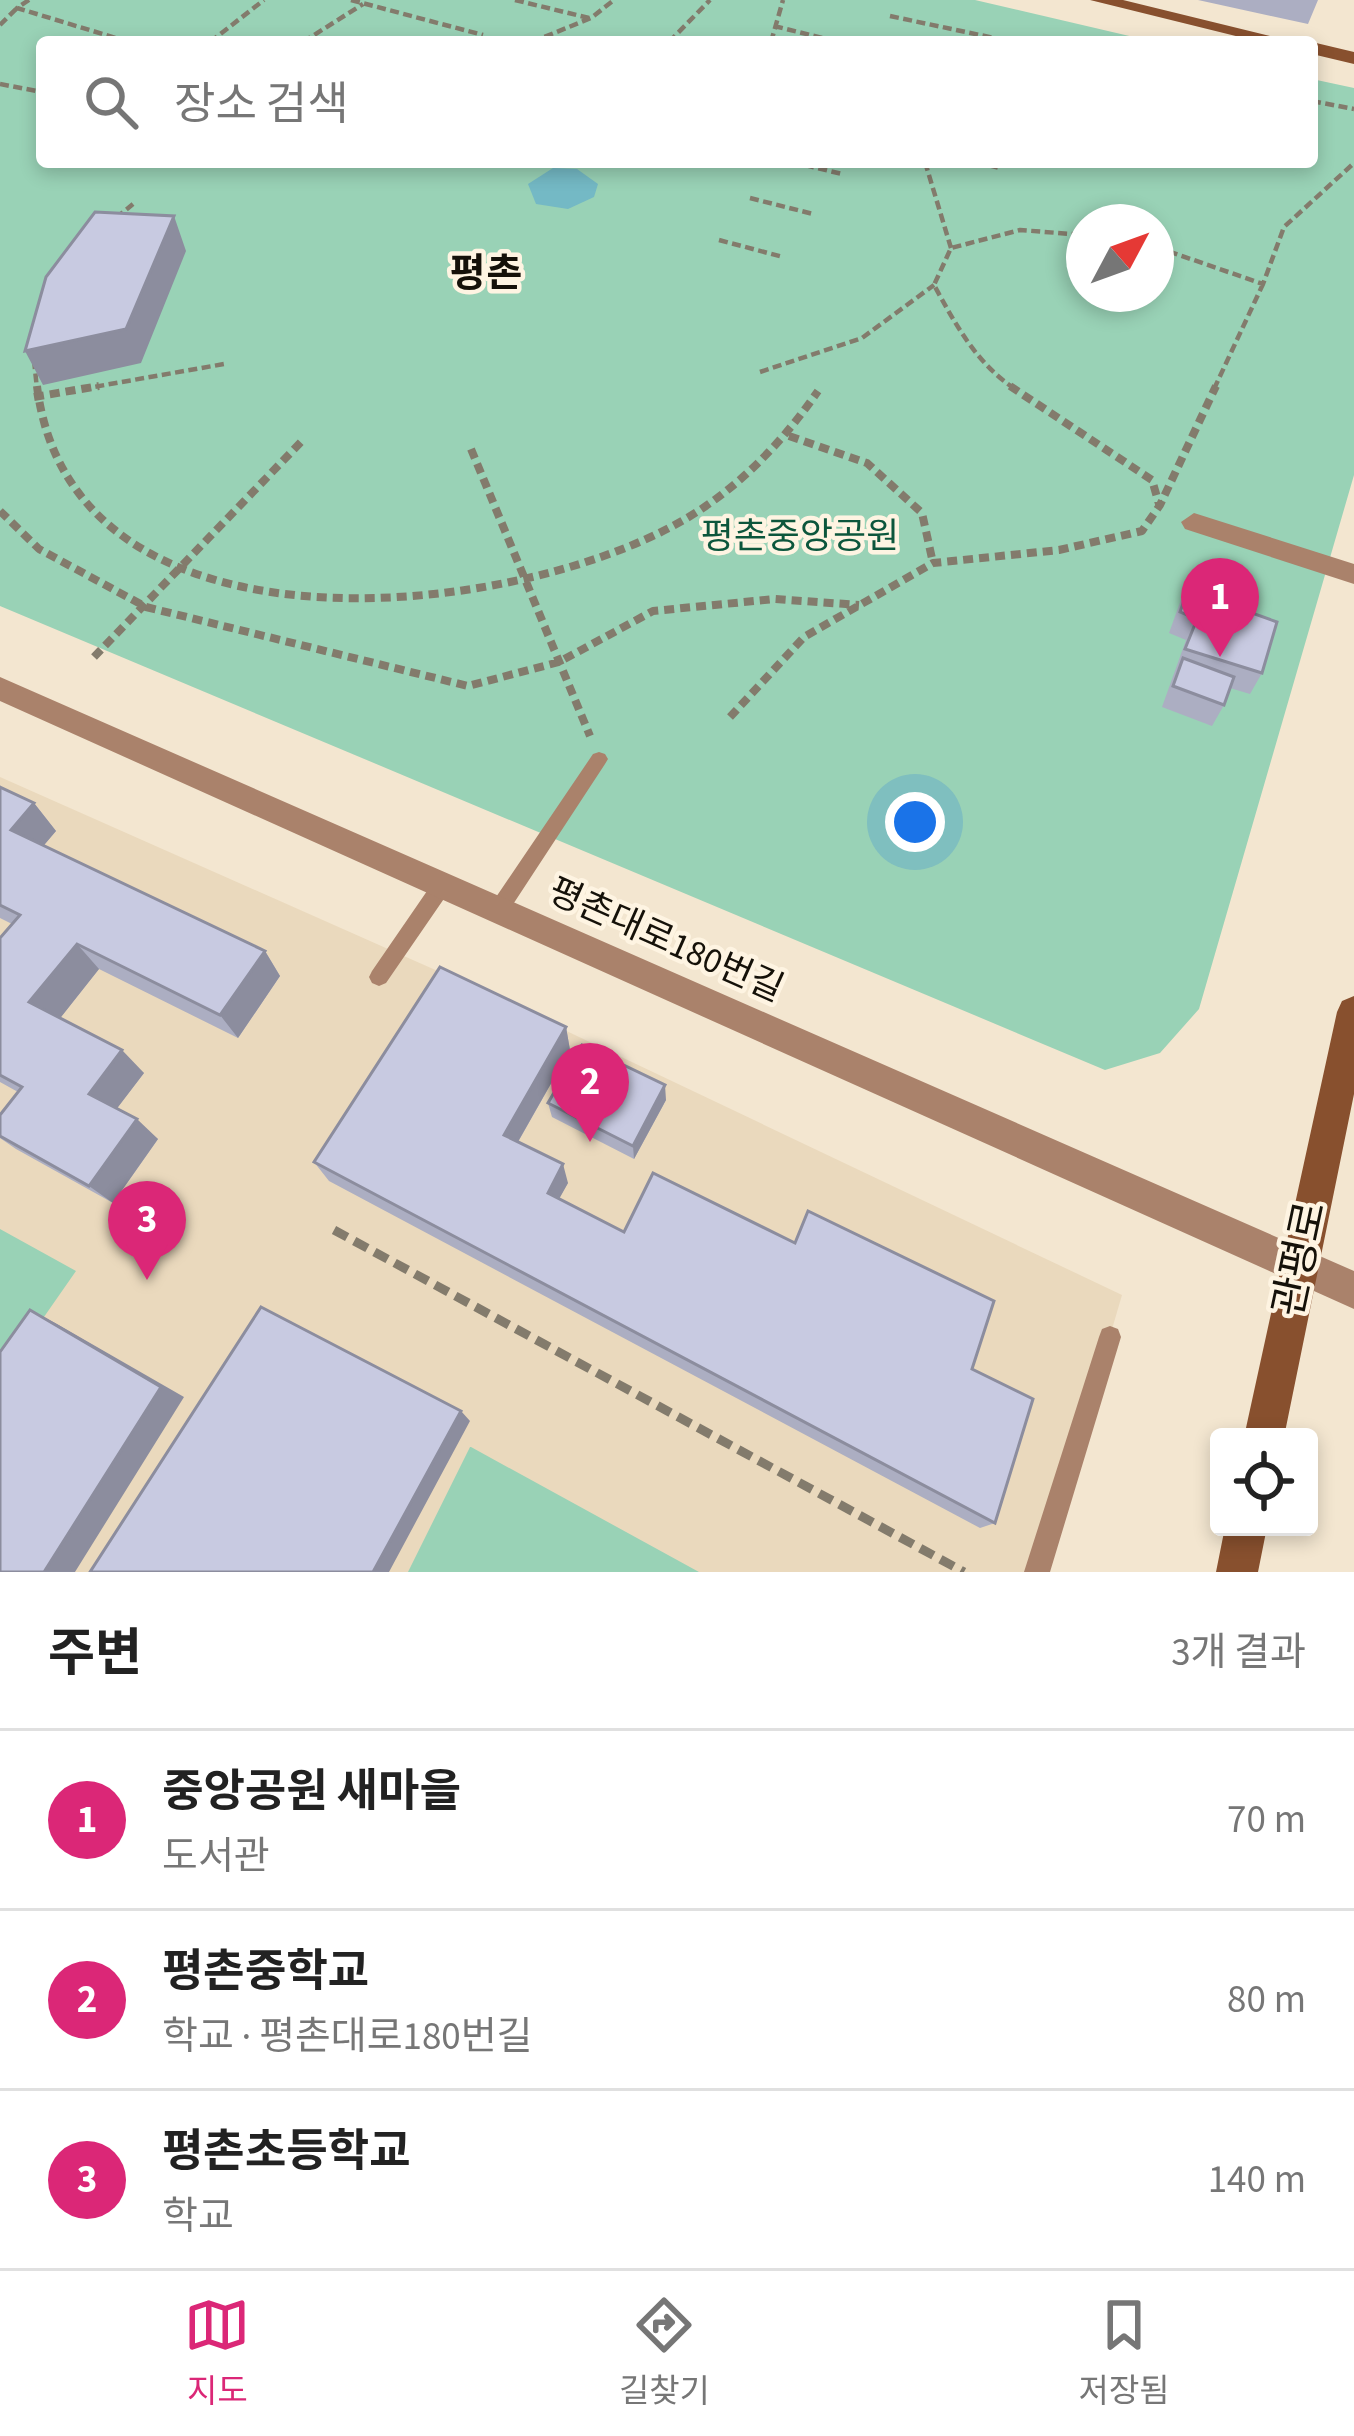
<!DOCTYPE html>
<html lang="ko">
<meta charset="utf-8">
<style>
:root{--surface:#fff;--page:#f2f2f2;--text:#222;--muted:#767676;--line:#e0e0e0;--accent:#db2777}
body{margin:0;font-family:"Source Sans 3","Noto Sans KR",sans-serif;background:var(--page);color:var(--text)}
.controls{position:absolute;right:36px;bottom:36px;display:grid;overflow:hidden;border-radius:12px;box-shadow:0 6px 18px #0003}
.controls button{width:108px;height:108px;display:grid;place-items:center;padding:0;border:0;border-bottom:3px solid var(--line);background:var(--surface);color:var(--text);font:60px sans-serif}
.compass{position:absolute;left:1066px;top:204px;width:108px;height:108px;border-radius:50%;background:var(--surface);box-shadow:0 6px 18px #0003;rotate:49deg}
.you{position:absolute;left:915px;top:822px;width:42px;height:42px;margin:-30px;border:9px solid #fff;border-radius:50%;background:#1a73e8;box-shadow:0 0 0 18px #1a73e833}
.badge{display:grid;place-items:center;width:78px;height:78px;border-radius:50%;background:var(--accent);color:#fff;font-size:39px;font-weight:700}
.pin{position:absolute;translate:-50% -99px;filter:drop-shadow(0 3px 6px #0008)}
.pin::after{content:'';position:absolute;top:63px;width:42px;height:36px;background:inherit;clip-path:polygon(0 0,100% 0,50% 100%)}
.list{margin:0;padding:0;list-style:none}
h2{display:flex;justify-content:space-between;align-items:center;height:156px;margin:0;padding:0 48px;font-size:51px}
h2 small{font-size:39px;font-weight:400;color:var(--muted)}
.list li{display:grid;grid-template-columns:78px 1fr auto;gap:36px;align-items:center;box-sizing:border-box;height:180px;padding:0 48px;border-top:3px solid var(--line)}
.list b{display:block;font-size:45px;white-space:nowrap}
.list p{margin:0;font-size:39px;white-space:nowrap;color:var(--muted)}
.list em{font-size:39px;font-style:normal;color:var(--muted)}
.icon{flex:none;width:66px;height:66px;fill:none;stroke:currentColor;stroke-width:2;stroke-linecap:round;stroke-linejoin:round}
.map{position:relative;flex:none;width:1354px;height:1572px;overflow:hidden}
.search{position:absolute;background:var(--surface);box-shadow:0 6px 18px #0003;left:36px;right:36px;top:36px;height:132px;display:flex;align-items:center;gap:30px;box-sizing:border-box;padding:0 42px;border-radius:12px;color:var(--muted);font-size:45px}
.sheet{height:696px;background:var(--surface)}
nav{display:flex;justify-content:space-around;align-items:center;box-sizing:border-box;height:168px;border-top:3px solid var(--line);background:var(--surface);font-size:33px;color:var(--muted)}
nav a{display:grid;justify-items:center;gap:6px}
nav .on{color:var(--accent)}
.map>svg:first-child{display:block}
.built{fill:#ead9bd}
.green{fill:#99d2b6;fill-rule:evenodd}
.water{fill:#74b9c5}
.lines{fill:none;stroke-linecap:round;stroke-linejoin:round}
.path-far2{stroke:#837b6c;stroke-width:4.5;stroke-dasharray:9 4.5;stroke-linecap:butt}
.path-far1{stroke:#837b6c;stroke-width:8;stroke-dasharray:10 6;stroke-linecap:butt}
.path{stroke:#837b6c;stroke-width:9;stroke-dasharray:15 8;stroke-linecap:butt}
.lane{fill:#aa826b;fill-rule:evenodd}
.street{fill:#aa826b;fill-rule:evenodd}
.secondary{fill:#88502e;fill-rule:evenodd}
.wall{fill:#acaec2}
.shaded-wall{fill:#8c8d9e}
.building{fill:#c8cae1;stroke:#8c8d9e;stroke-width:3}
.labels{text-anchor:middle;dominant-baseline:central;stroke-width:9;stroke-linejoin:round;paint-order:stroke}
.park-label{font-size:36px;fill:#0c563c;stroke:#fef4e2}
.street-label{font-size:36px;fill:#151109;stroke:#fef4e2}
.far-district-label{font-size:39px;font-weight:bold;fill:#151109;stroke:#fef4e2}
.near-street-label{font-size:42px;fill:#151109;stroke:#fef4e2}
</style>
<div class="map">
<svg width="1354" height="1572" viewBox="0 0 1354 1572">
<rect width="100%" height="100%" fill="#f3e6d0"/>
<path class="built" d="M 0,777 L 476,988 L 1122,1295 L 1041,1572 L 0,1572 Z"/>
<path class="green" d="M 0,0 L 975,0 L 1155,42 L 42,42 L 42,162 L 1312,162 L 1312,79 L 1354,88 L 1354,475 L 1199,1009 L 1160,1053 L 1105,1070 L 0,606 ZM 1084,222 L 1156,222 L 1156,294 L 1084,294 Z
M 0,1229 L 76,1271 L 0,1380 Z
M 470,1447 L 471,1447 L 699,1572 L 408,1572 Z"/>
<path class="water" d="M 553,168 L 577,169 L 598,184 L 594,197 L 568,209 L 536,204 L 528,184 Z"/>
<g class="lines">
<path class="path-far2" d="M 29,0 L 17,8 L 129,42
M 351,0 L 483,35
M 515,0 L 589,18
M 890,16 L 1013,42
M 0,25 L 17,8
M 774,26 L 839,42
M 210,42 L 264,0
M 303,42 L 363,4
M 532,42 L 591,18 L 614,0
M 669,42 L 710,0
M 771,42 L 783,0
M 0,84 L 42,92
M 1312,101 L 1354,109
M 792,162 L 842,174
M 925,162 L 951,248
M 976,162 L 1000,168 L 1003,162
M 1064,162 L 1076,165
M 750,198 L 813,214
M 116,218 L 133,204
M 719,240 L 783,257
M 1156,247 L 1263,284 L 1284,227 L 1354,163
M 34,360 L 37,389
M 760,372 L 862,338 L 934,285
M 82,389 L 224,364
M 1015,389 C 976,363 956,325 934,285 L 951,248 L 1020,230 L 1084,235
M 1214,389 L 1263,284"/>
<path class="path-far1" d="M 37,386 C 71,666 505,621 680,522 C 736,491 782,443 818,391
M 1010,386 L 1152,480 L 1159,504
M 34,397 L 99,386
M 789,436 L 867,463 L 922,513 L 933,563
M 471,449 L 590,736
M 0,511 L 39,549 L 146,607 L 468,686 L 559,662 L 653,611 L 775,599 L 859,605
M 94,657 L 302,441
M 730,717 L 804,637 L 933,563 L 1059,550 L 1142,531 L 1160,505 L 1216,386"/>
<path class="path" d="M 334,1230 L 964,1572"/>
<path class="lane" d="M 599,752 L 605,754 L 608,759 L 605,764 L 506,915 L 499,918 L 492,915 L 489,909 L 492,903 L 593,754 Z
M 443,876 L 450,878 L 452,884 L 450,890 L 386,983 L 379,986 L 372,983 L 369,977 L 372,971 L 436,878 Z
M 1110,1326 L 1118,1329 L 1121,1337 L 1050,1572 L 1024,1572 L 1099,1337 L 1102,1329 Z"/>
<path class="street" d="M 1194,513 L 1354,564 L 1354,584 L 1185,529 L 1181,522 Z
M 0,677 L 1354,1271 L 1354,1309 L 0,701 Z"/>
<path class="secondary" d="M 1090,0 L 1123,0 L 1294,42 L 1260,42 Z
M 1312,42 L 1354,52 L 1354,64 L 1312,54 Z
M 1354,996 L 1354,1094 L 1284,1437 L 1244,1437 L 1337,1012 L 1342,1001 Z
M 1225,1527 L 1267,1527 L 1258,1572 L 1216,1572 Z"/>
</g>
<path class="wall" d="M 1198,0 L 1318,0 L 1308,24 Z
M 1193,575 L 1238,608 L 1262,673 L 1250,694 L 1230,688 L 1224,705 L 1212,726 L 1162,707 L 1186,640 L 1169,633 L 1182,597 Z
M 0,787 L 34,803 L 56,831 L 44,845 L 265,951 L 280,976 L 238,1038 L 99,969 L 60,1018 L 144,1073 L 117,1108 L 158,1139 L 113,1203 L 16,1149 L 0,1138 L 0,1115 L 18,1092 L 0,1082 L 0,938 L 12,924 L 0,918 Z
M 566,1027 L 570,1050 L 518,1142 L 568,1183 L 559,1198 L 624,1232 L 972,1369 L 995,1523 L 980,1528 L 329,1181 L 314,1162 Z
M 666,1100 L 634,1159 L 552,1117 L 548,1103 Z"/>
<path class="shaded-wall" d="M 174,216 L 186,251 L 141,363 L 43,385 L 25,351 Z
M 34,803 L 56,831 L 34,857 L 11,830 Z
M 77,944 L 99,969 L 54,1026 L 29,1002 Z
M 265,951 L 280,976 L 238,1038 L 220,1015 Z
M 566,1027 L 570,1050 L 511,1154 L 504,1135 Z
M 122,1050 L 144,1073 L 112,1115 L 89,1094 Z
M 665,1085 L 666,1100 L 634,1159 L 633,1146 Z
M 137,1119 L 158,1139 L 113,1203 L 89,1186 Z
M 563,1164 L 568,1183 L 553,1210 L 548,1193 Z
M 30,1310 L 57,1324 L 184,1397 L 75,1572 L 44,1572 Z
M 461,1411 L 470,1421 L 389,1572 L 373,1572 Z"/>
<path class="building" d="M 95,212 L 174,216 L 126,329 L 25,351 L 46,277 Z
M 1193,575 L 1239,592 L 1238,608 L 1277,622 L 1262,673 L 1185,649 L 1197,619 L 1180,612 Z
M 1183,658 L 1234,677 L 1224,705 L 1173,686 Z
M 0,787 L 34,803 L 11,830 L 265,951 L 220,1015 L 77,944 L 29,1002 L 122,1050 L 89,1094 L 137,1119 L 89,1186 L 0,1136 L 0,1115 L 22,1087 L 0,1075 L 0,938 L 20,915 L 0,905 Z
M 440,967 L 566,1027 L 504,1135 L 563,1164 L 548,1193 L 624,1232 L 653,1173 L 795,1243 L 808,1211 L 994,1301 L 972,1369 L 1033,1399 L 995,1523 L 314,1162 Z
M 582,1045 L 665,1085 L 633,1146 L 548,1103 Z
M 261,1307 L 461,1411 L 373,1572 L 90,1572 Z
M 30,1310 L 161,1387 L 44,1572 L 0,1572 L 0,1352 Z"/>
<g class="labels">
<g class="park-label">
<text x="800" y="536">평촌중앙공원</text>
</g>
<g class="street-label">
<text transform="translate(666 940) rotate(24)">평촌대로180번길</text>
</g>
<g class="far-district-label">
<text x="486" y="274">평촌</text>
</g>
<g class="near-street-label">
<text transform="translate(1300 1259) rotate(-78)">관평로</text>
</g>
</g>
</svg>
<div class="controls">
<button><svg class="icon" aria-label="locate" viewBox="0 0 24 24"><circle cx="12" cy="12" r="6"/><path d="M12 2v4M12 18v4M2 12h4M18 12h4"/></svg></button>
</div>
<svg class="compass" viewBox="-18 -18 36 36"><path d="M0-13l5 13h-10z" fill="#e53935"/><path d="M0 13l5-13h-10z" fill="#767676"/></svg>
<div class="you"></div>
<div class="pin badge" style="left:1220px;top:657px">1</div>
<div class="pin badge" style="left:590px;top:1142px">2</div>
<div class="pin badge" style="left:147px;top:1280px">3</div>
<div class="search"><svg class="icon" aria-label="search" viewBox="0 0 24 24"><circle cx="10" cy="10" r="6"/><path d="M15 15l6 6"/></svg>장소 검색</div>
</div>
<section class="sheet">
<h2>주변<small>3개 결과</small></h2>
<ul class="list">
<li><span class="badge">1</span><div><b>중앙공원 새마을</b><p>도서관</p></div><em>70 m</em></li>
<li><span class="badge">2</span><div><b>평촌중학교</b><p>학교 · 평촌대로180번길</p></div><em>80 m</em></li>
<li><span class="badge">3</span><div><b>평촌초등학교</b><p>학교</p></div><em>140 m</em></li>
</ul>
</section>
<nav>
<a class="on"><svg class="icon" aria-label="map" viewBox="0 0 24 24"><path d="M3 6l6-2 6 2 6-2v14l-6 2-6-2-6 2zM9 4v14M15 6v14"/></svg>지도</a>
<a><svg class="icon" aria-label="directions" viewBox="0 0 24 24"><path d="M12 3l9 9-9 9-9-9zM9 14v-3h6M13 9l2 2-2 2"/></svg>길찾기</a>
<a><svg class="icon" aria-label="saved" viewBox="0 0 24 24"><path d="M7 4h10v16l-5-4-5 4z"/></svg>저장됨</a>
</nav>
